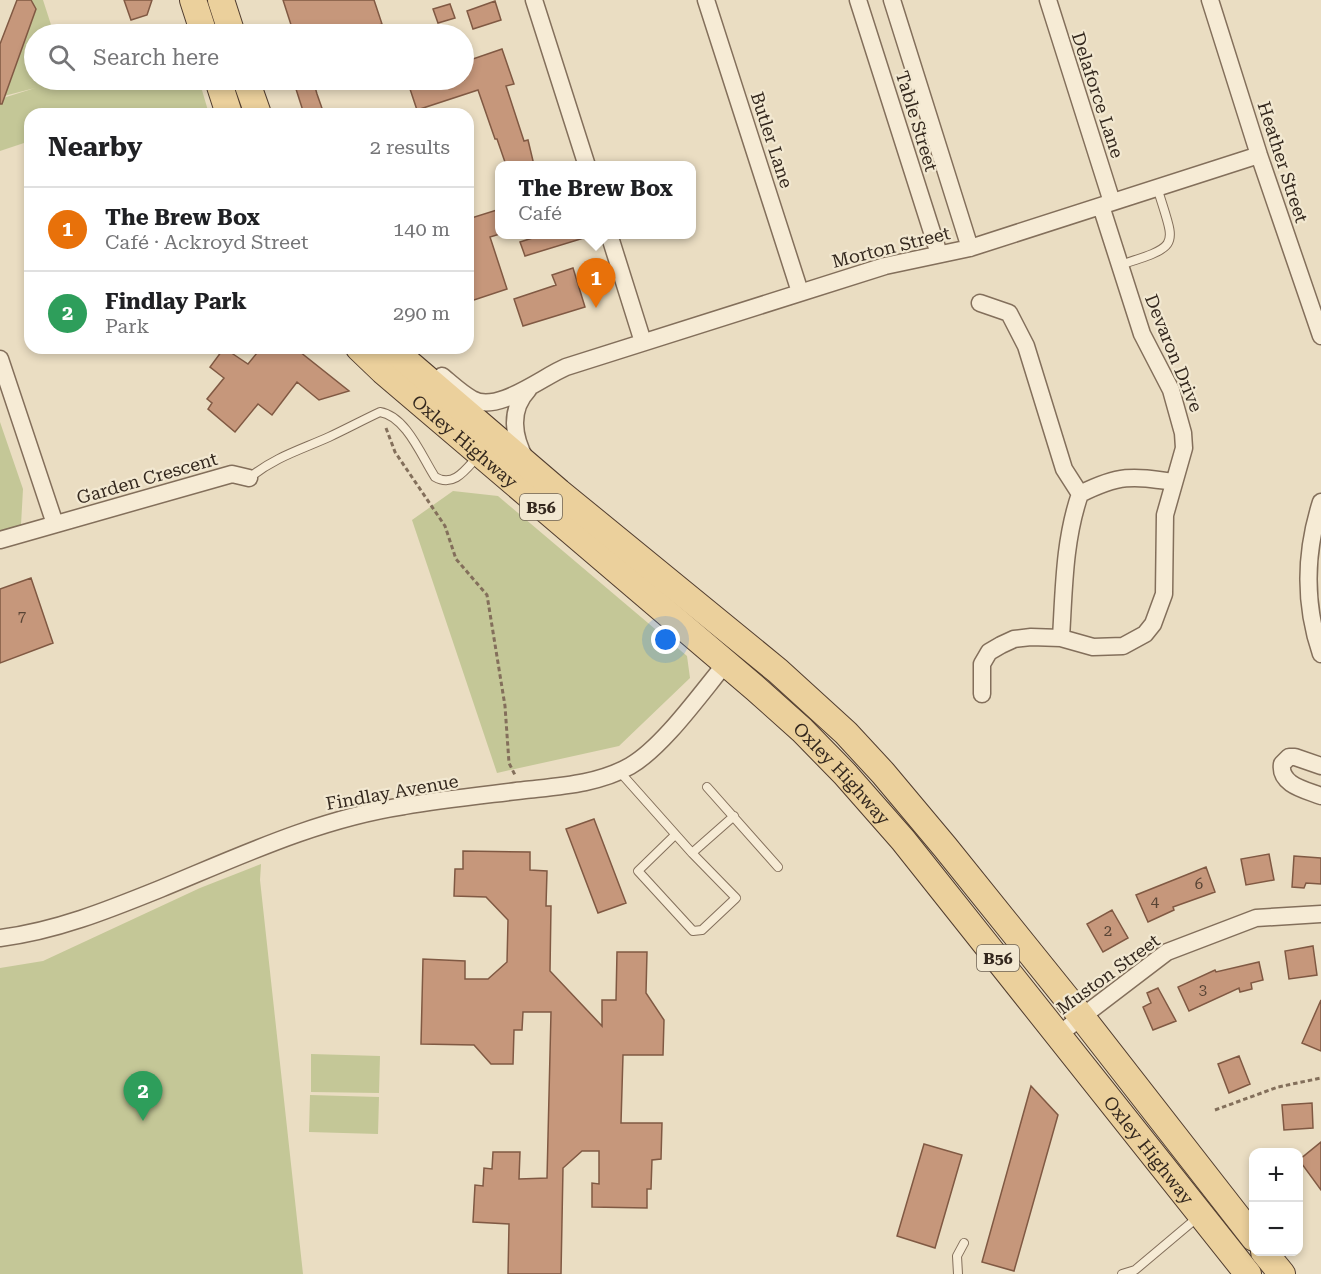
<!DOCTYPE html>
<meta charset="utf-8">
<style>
:root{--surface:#fff;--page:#f2f2f2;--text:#202124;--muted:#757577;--line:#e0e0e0;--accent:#8d2f34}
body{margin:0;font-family:"Roboto Serif",serif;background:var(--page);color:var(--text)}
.controls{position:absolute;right:18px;bottom:18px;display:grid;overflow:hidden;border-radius:12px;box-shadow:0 3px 9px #0003}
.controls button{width:54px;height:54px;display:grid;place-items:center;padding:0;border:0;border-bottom:2px solid var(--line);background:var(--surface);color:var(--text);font:30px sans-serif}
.you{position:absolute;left:666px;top:640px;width:21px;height:21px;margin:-15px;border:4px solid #fff;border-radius:50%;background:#1a73e8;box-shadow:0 0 0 9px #1a73e833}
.badge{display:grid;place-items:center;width:39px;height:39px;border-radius:50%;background:var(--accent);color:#fff;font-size:20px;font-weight:700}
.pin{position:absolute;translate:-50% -50px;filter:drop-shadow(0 2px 3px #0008)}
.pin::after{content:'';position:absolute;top:32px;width:21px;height:18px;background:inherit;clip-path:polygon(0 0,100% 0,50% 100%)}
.popup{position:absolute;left:495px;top:161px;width:201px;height:78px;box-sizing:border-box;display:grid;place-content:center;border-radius:12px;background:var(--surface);filter:drop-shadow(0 2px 4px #0005);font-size:20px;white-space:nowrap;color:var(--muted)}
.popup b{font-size:22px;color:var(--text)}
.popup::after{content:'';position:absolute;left:50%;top:100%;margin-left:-12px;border:12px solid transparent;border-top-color:var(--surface)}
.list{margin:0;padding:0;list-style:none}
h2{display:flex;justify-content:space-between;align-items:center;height:78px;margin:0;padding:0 24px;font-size:26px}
h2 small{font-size:20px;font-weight:400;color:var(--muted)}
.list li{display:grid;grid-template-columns:39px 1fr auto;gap:18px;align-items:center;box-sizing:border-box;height:84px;padding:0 24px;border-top:2px solid var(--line)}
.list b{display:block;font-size:22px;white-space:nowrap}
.list p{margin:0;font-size:20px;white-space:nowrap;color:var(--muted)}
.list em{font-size:20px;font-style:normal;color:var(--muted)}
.icon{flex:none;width:33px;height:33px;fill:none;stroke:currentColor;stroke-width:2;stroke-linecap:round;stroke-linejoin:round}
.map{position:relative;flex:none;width:1321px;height:1274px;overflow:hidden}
.search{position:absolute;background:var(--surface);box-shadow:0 3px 9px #0003;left:24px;top:24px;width:450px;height:66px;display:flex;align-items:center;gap:15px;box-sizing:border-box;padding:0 21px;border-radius:33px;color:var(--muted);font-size:22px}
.panel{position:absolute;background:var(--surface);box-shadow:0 3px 9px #0003;left:24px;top:108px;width:450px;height:246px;border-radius:18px}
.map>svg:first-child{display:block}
.green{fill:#c4c797}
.building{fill:#c6977b;stroke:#805943;stroke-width:1.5}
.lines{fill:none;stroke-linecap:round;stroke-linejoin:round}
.lane-casing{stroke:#836f5b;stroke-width:10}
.street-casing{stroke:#836f5b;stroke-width:19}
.primary-casing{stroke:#513d2f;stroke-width:28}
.path{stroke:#836f5b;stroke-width:3;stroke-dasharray:4.5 3;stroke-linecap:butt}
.lane{stroke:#f6ebd5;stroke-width:8}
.street{stroke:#f6ebd5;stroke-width:16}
.primary{stroke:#ebd09c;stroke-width:26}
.labels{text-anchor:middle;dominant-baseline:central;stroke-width:4.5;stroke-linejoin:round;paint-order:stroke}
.number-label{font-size:15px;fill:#584435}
.shield{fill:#f2e8d1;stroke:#6d6254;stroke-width:1.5}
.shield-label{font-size:16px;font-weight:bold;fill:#34281e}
.street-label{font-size:18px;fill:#34281e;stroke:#f2e8d1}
</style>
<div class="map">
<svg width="1321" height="1274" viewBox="0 0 1321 1274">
<rect width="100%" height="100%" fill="#eaddc2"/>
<path class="green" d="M 31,0 L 43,0 L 54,34 L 34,34 L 34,80 L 199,80 L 209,114 L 30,114 L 30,141 L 0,151 L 0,99 L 35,88 L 0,97 L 0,83 L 11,80 L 36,9 Z
M 0,422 L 23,489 L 21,525 L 0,532 Z
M 453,491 L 498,496 L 687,656 L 690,678 L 619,746 L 497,773 L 412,520 Z
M 261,864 L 260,880 L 303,1274 L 0,1274 L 0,968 L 43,961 L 200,888 Z
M 311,1054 L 380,1056 L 379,1093 L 311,1092 Z
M 310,1095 L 379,1097 L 378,1134 L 309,1132 Z"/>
<path class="building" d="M 17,0 L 31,0 L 36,9 L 2,104 L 0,104 L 0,44 Z
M 124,0 L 152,0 L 147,15 L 131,20 Z
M 283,0 L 374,0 L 382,24 L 351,34 L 340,34 L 339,30 L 326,34 L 294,34 Z
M 495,1 L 501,20 L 473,29 L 467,11 Z
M 450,4 L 455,18 L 438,23 L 433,9 Z
M 502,49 L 514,84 L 506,86 L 524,141 L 528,140 L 534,165 L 506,165 L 497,139 L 495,139 L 478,90 L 417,110 L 407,80 L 464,80 L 464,62 Z
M 313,80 L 317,94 L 324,114 L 304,114 L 295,86 Z
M 500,209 L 500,234 L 490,237 L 507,289 L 468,302 L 468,219 Z
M 545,234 L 584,234 L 584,238 L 525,256 L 520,242 Z
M 573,268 L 585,307 L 523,326 L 514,299 L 556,285 L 552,275 Z
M 224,348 L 248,364 L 261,348 L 295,348 L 349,391 L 319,400 L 297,382 L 272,415 L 258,404 L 235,432 L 208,409 L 212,403 L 207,399 L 224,378 L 210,367 Z
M 31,578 L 53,643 L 0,663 L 0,589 Z
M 594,819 L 626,903 L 598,913 L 566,829 Z
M 463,851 L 530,852 L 530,870 L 547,871 L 546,906 L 551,906 L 550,971 L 602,1026 L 602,1000 L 616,1000 L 617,952 L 647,952 L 646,993 L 664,1020 L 663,1055 L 623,1055 L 621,1123 L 662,1123 L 661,1159 L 652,1160 L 651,1189 L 647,1189 L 647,1208 L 592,1207 L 592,1183 L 599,1184 L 599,1151 L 582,1151 L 563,1168 L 561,1274 L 508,1274 L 509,1224 L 473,1222 L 475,1185 L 483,1186 L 484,1168 L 492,1169 L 493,1152 L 520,1152 L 519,1179 L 547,1178 L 551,1012 L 523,1012 L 522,1030 L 514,1030 L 513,1064 L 491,1064 L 474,1045 L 421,1044 L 423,959 L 465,961 L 465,979 L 488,979 L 507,962 L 508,920 L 486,897 L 454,896 L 455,869 L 463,869 Z
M 1269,854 L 1274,880 L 1246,885 L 1241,859 Z
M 1294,856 L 1321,858 L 1321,884 L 1306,883 L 1304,888 L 1292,887 Z
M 1206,867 L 1215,892 L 1173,907 L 1174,910 L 1148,922 L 1136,895 Z
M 1112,910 L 1128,938 L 1103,952 L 1087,924 Z
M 1313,946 L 1317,975 L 1289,979 L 1285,951 Z
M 1259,962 L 1263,980 L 1251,983 L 1252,989 L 1240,992 L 1239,988 L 1189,1011 L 1178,987 L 1215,970 L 1216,972 Z
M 1158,988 L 1176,1021 L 1153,1030 L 1143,1007 L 1151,1003 L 1147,993 Z
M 1321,1000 L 1321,1051 L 1302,1043 Z
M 1239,1056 L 1250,1084 L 1229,1093 L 1218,1064 Z
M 1031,1086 L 1058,1115 L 1014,1271 L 982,1262 Z
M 1312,1103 L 1313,1128 L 1284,1130 L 1282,1105 Z
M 1321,1142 L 1321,1190 L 1299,1160 Z
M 924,1144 L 962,1155 L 935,1248 L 897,1236 Z"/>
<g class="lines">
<g class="lane-casing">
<path id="lane" d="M 1120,265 C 1183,245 1175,247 1157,187
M 249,478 C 275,457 300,450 329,437 C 346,429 363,420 380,412 C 406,416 422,457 435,477 C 454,488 466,469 478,456
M 619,771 L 692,853 L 736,898 L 702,930 L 693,931 L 638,871 L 675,835
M 707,787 L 778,867
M 692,853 L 734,816
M 958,1274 L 957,1256 L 964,1243
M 1122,1274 L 1135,1270 L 1198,1217"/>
</g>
<g class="street-casing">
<path id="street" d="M 534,0 L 587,166
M 706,0 L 800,292
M 858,0 L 939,254
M 892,0 L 970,248
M 1048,0 L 1112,202
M 1210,0 L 1259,155 L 1321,336
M 609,234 L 643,342
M 980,303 L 1009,313 L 1026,346 L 1064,469 L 1080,494
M 0,359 L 55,524
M 442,376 C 452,384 461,393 472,399 C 497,414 542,377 566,367 L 885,266 L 970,248 L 1259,155
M 526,460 C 513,437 509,410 528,390
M 1321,502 C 1305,552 1304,604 1321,654
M 0,540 L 232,474 L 249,478
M 1061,638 C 1064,589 1064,540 1080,494 C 1120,474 1132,476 1174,482
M 982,694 L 982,664 L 989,652 L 1001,645 L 1014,639 L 1031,637 L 1061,638 L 1093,647 L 1123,646 L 1145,634 L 1153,624 L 1164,594 L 1165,515 L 1184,448 L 1183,433 L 1171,390 L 1142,334 L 1101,206
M 1321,766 L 1295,757 L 1289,757 L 1282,764 C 1279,785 1306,790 1321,796
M 0,938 C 56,931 108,910 160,889 C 240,856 318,819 404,806 C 444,799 485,795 525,790 C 561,786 598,784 630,766 C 663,747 701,693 726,663
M 1058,1035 L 1167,952 L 1256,918 L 1321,914"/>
</g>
<g class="primary-casing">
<g id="primary">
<path d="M 193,0 L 204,34"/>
<path d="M 221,0 L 232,34"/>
<path d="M 218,80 L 229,114"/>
<path d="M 246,80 L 258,114"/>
<path id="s1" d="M 359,348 L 383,371 L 755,688 L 802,730 L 845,774 L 903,840 L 1248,1274"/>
<path d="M 391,348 L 559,492 L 778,671 L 846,733 L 883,773 L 945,847 L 1081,1016 L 1254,1238"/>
<path d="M 1264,1252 L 1282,1274"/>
</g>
</g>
<path class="path" d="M 386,428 L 395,452 L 445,526 L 456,559 L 487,595 L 505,706 L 509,763 L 515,775
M 1215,1110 L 1278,1087 L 1321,1078"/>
<use href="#lane" class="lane"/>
<use href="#street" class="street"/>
<use href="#primary" class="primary"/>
</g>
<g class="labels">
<g class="number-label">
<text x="22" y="616">7</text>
<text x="1199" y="884">6</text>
<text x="1155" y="902">4</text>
<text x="1108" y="931">2</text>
<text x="1203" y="990">3</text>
</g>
<g class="shield">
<rect x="520" y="494" width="42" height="26" rx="4.5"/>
<rect x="977" y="945" width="42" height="26" rx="4.5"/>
</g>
<g class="shield-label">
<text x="541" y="507">B56</text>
<text x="998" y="958">B56</text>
</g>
<g class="street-label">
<text transform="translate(1098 95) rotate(72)">Delaforce Lane</text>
<text transform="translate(917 121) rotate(73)">Table Street</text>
<text transform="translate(772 140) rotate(72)">Butler Lane</text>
<text transform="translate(1283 162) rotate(72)">Heather Street</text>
<text transform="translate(891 247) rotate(-14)">Morton Street</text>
<text transform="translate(1174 353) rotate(68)">Devaron Drive</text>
<text stroke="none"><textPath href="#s1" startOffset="141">Oxley Highway</textPath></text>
<text transform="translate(147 478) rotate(-16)">Garden Crescent</text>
<text stroke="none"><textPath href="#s1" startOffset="644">Oxley Highway</textPath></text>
<text transform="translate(392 792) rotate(-10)">Findlay Avenue</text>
<text transform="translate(1108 974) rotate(-36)">Muston Street</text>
<text stroke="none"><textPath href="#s1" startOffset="1130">Oxley Highway</textPath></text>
</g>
</g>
</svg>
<div class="controls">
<button>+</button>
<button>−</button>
</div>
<div class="you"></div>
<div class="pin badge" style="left:596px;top:308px;background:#e8710a">1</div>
<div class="popup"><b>The Brew Box</b>Café</div>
<div class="pin badge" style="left:143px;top:1121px;background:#2e9e5b">2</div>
<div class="search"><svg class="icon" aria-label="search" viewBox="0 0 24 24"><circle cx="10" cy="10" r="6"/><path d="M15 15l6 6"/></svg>Search here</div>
<section class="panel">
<h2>Nearby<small>2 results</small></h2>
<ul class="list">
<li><span class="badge" style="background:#e8710a">1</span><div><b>The Brew Box</b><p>Café · Ackroyd Street</p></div><em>140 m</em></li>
<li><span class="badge" style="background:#2e9e5b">2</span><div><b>Findlay Park</b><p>Park</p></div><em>290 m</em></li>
</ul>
</section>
</div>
